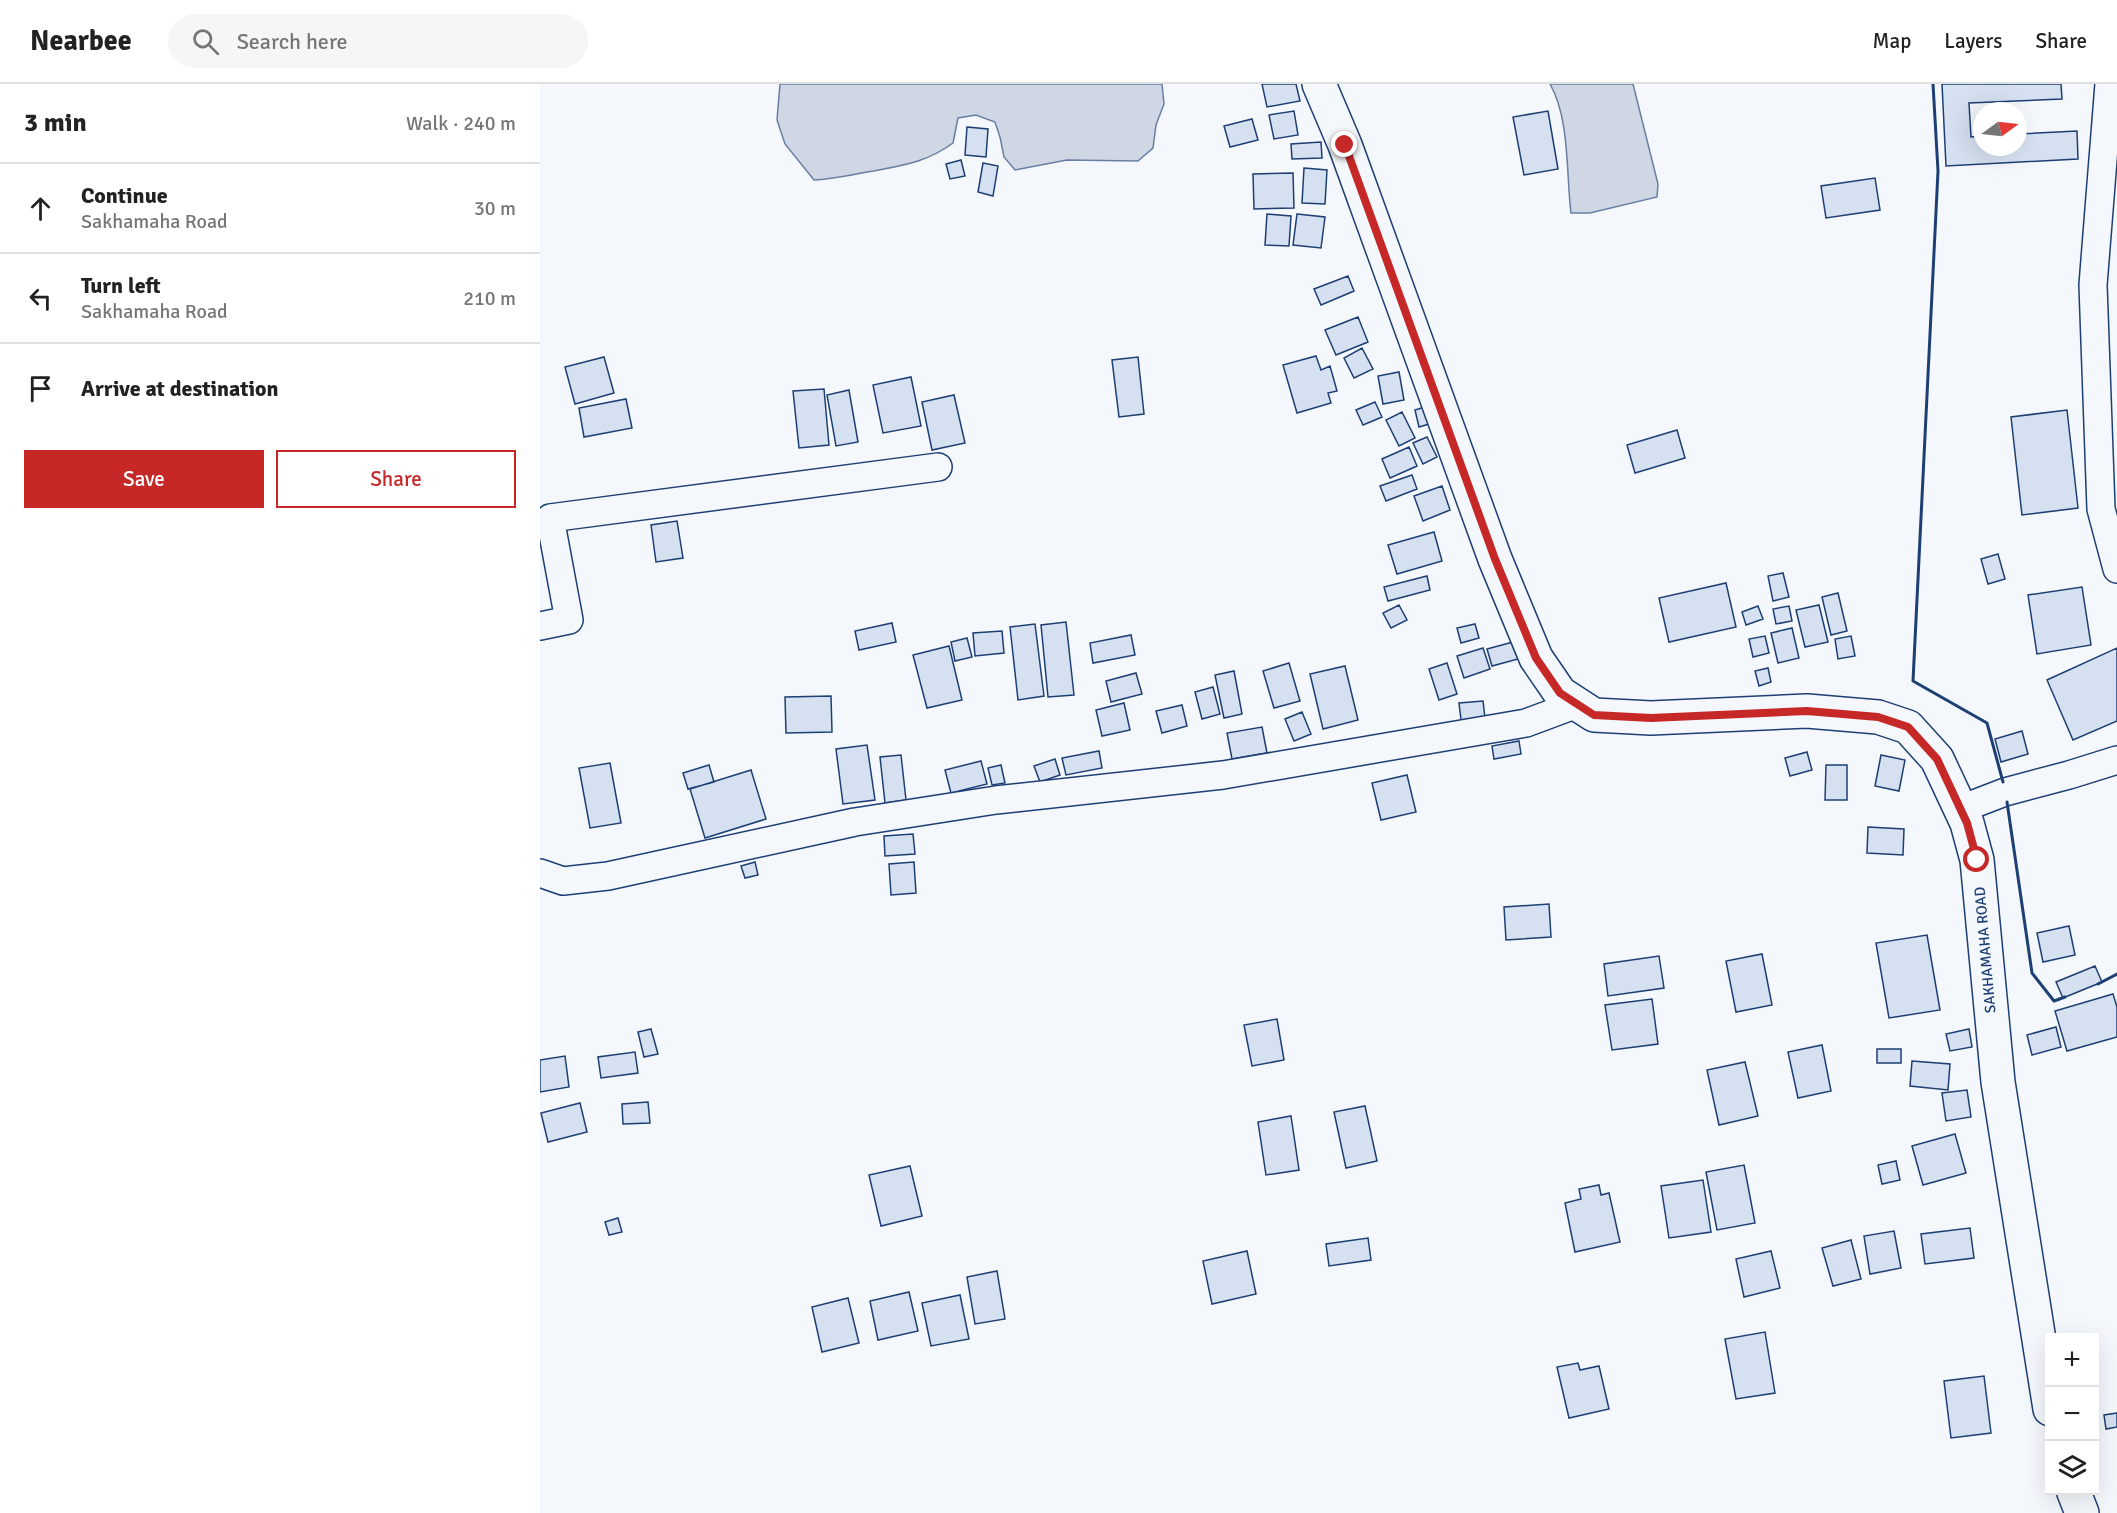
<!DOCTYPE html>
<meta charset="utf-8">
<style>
:root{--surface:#fff;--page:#f6f6f6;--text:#222;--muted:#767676;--line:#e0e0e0;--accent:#c62828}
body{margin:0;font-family:Signika,sans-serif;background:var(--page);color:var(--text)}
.controls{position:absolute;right:18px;bottom:18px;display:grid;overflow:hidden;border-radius:0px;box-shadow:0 6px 24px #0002}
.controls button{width:54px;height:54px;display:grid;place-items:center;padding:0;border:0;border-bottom:2px solid var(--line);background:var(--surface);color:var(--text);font:30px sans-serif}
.compass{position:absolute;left:1433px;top:18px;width:54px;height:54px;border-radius:50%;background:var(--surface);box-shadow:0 6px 24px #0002;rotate:75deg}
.stop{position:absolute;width:18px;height:18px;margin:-14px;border:4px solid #c62828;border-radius:50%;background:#fff}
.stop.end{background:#c62828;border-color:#fff;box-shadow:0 2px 6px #0008}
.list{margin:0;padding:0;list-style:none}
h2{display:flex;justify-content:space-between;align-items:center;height:78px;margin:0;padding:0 24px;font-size:26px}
h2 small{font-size:20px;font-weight:400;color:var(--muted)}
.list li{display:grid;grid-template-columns:39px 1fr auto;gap:18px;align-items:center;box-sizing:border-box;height:90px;padding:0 24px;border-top:2px solid var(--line)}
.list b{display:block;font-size:22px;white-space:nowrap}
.list p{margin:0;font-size:20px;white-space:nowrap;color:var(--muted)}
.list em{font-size:20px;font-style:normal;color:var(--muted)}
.actions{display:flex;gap:12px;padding:18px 24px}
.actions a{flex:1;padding:14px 0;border:2px solid var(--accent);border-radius:0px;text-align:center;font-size:21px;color:var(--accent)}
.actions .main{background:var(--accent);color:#fff}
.icon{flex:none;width:33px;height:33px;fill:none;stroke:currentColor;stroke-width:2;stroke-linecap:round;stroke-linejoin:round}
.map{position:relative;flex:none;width:1577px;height:1429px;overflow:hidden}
header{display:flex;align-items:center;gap:36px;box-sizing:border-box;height:84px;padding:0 30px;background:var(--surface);border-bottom:2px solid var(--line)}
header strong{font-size:28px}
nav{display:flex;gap:33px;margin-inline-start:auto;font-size:21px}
.search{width:420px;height:54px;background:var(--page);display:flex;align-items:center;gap:15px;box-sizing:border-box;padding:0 21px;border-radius:33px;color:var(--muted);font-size:22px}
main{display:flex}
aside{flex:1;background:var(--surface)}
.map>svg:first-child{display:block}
.water{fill:#cfd7e4;stroke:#687fa3;stroke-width:1.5}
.building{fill:#d5e0f0;stroke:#1d3f73;stroke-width:1.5}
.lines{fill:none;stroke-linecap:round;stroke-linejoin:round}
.minor-casing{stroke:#1d3f73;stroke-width:30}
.tertiary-casing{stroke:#1d3f73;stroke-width:36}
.minor{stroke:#f4f7fb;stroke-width:27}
.tertiary{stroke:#f4f7fb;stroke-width:33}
.wall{stroke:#1d3f73;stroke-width:3}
.route{stroke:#c62828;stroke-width:8}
.labels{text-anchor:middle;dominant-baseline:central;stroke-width:4.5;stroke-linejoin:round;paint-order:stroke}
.street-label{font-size:15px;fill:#1d3f73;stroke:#f4f7fb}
</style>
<header>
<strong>Nearbee</strong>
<div class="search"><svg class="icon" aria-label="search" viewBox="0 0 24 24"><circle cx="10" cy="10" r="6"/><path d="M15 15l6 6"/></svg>Search here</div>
<nav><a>Map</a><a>Layers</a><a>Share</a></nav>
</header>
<main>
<aside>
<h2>3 min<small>Walk · 240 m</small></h2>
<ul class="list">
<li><svg class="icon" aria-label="ahead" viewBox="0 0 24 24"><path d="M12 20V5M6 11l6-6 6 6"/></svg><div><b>Continue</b><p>Sakhamaha Road</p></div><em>30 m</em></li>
<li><svg class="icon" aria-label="left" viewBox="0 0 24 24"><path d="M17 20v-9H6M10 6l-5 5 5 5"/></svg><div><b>Turn left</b><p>Sakhamaha Road</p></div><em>210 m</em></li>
<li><svg class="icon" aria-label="arrive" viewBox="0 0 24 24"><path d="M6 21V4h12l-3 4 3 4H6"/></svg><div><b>Arrive at destination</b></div></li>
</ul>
<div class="actions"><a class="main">Save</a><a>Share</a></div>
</aside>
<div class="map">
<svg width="1577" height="1429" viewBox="0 0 1577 1429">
<rect width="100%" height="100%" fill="#f4f7fb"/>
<path class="water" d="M 240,0 L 622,0 L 624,20 L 616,41 L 613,64 L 598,77 L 527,76 L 475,86 L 464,73 L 460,53 L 455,38 L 436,31 L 418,34 L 413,59 C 387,78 364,81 334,87 C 314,90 295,95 274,96 L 245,60 L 237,36 Z
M 1010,0 L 1093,0 L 1118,100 L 1117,113 L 1050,129 L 1031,129 C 1026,89 1030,35 1010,0 Z"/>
<path class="building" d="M 722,0 L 756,0 L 760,17 L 727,23 Z
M 1402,0 L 1521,0 L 1522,15 L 1429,19 L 1431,53 L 1442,52 L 1442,63 L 1478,63 L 1478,50 L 1537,47 L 1538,75 L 1406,82 Z
M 754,27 L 758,51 L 734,55 L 729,31 Z
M 1008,27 L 1018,85 L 984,91 L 973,33 Z
M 712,35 L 718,56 L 690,63 L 684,42 Z
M 427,43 L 448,45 L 446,73 L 425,71 Z
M 781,58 L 782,74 L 752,75 L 751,60 Z
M 421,76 L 425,92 L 410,95 L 406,80 Z
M 443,79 L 458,82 L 453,112 L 438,108 Z
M 764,84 L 787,86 L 785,120 L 762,119 Z
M 753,89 L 754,124 L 714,125 L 713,90 Z
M 1335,94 L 1340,126 L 1286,134 L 1281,102 Z
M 727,130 L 751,132 L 749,162 L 725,161 Z
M 757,130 L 785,133 L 781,164 L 753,161 Z
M 808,192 L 814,207 L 781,221 L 774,205 Z
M 818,233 L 828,258 L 796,271 L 785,246 Z
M 822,264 L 833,285 L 814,294 L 804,274 Z
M 776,272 L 781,286 L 790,282 L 797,307 L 788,309 L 791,319 L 757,329 L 743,281 Z
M 64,273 L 74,309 L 35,320 L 25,283 Z
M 598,273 L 604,330 L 579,333 L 572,276 Z
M 859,288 L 864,316 L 843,320 L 838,292 Z
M 371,293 L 381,342 L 343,349 L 333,301 Z
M 284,305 L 289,361 L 259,364 L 253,307 Z
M 309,306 L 318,358 L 296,362 L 287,311 Z
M 414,311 L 425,359 L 392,366 L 382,318 Z
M 86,315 L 92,344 L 44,353 L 39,324 Z
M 835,318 L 842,333 L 823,341 L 816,326 Z
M 891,321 L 896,338 L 879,343 L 875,326 Z
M 1527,326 L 1538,424 L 1482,431 L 1471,333 Z
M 862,328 L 875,354 L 859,362 L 846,336 Z
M 1137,346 L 1145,374 L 1095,389 L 1087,361 Z
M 887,353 L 897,373 L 883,380 L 873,359 Z
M 869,363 L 877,382 L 850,394 L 842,375 Z
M 872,391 L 877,405 L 846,417 L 840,402 Z
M 902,402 L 910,426 L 883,437 L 874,412 Z
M 137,437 L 143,474 L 116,478 L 111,441 Z
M 894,448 L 902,477 L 857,490 L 848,461 Z
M 1458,470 L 1465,495 L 1448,500 L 1441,475 Z
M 1243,489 L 1249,513 L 1233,517 L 1228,492 Z
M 887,492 L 890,506 L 848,517 L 844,503 Z
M 1186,499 L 1196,543 L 1129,558 L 1119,514 Z
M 1542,503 L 1551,561 L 1497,570 L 1488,511 Z
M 1298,509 L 1307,547 L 1291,551 L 1282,513 Z
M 859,521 L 867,536 L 851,544 L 843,529 Z
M 1279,521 L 1288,558 L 1265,563 L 1256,526 Z
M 1218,522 L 1223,535 L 1206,541 L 1202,528 Z
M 1249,522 L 1252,537 L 1236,540 L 1233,525 Z
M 526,538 L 534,611 L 508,613 L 501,541 Z
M 352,539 L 356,558 L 319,566 L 315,547 Z
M 495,540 L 504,612 L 478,616 L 470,543 Z
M 935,540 L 939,554 L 921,559 L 917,544 Z
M 1252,544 L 1259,574 L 1238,579 L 1231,549 Z
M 462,547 L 464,569 L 435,572 L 433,549 Z
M 591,551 L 595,571 L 553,579 L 550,559 Z
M 1225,552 L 1229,569 L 1213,573 L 1209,555 Z
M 1311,552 L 1315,572 L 1298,575 L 1295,555 Z
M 427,554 L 432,573 L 415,577 L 411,558 Z
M 973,558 L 978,575 L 952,582 L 947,565 Z
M 409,562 L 422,616 L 387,624 L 373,571 Z
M 943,564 L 950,585 L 924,594 L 917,572 Z
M 1577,564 L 1577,637 L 1533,656 L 1507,596 Z
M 749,579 L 760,617 L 734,624 L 723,587 Z
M 907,579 L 917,610 L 899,616 L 889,585 Z
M 805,582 L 818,636 L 783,645 L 770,590 Z
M 1228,584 L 1231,598 L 1219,602 L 1215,587 Z
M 694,587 L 702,630 L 684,634 L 675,591 Z
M 596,589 L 602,610 L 571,618 L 566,597 Z
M 673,603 L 680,630 L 662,635 L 655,608 Z
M 291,612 L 292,648 L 246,649 L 245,613 Z
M 943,617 L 945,634 L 921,636 L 919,619 Z
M 584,619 L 590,646 L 562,652 L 556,626 Z
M 642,621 L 647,642 L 622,649 L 616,627 Z
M 762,628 L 771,650 L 754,657 L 745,635 Z
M 722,643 L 727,669 L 692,675 L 687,649 Z
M 1482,647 L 1488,670 L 1461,678 L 1455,655 Z
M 979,657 L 981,670 L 954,675 L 952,662 Z
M 327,661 L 335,716 L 303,720 L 296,665 Z
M 559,667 L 562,684 L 526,691 L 522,674 Z
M 1267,668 L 1272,686 L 1250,692 L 1245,674 Z
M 361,671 L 366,716 L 345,719 L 340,673 Z
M 1341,671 L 1365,676 L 1359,707 L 1335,702 Z
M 515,675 L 520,691 L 500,698 L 494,682 Z
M 441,677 L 447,700 L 411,709 L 405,686 Z
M 70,679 L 81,739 L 50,744 L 39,684 Z
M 169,681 L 174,698 L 148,705 L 143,689 Z
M 461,681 L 465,699 L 452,701 L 448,684 Z
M 1286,681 L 1307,681 L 1307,716 L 1285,716 Z
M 211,686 L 226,735 L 165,754 L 150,705 Z
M 867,691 L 876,728 L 841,736 L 832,699 Z
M 1328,743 L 1364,745 L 1363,771 L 1327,769 Z
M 373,750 L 375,770 L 345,772 L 344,752 Z
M 215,778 L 218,791 L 205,794 L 201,782 Z
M 374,778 L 376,809 L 351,811 L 349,780 Z
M 1009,820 L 1011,853 L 966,856 L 964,823 Z
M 1529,842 L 1535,871 L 1503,878 L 1497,849 Z
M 1387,851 L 1400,926 L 1349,934 L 1336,859 Z
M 1222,870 L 1232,921 L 1196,928 L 1186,877 Z
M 1119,872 L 1124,904 L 1068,912 L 1064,880 Z
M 1555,882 L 1562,898 L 1523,914 L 1516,898 Z
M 1573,910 L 1577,923 L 1577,953 L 1527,967 L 1515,927 Z
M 1112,915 L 1118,960 L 1072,966 L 1065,921 Z
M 737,935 L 744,976 L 712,982 L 704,941 Z
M 1516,943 L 1521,963 L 1492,971 L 1487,951 Z
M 111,945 L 118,970 L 104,973 L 98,948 Z
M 1429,945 L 1432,963 L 1410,967 L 1406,950 Z
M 1282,961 L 1291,1007 L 1258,1014 L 1248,968 Z
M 1337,965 L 1361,965 L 1361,979 L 1337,979 Z
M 95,968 L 98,989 L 61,994 L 58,973 Z
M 25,972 L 29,1003 L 0,1008 L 0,976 Z
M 1372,977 L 1410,980 L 1408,1006 L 1370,1002 Z
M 1205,978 L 1218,1032 L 1179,1041 L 1167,986 Z
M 1427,1006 L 1431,1033 L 1406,1037 L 1402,1009 Z
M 108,1018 L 110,1039 L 83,1040 L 82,1020 Z
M 40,1019 L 47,1048 L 8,1058 L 1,1029 Z
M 825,1022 L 837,1077 L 806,1084 L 794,1028 Z
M 751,1032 L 759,1086 L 726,1091 L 718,1038 Z
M 1415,1050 L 1426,1089 L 1383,1101 L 1372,1062 Z
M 1356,1077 L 1360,1096 L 1342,1100 L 1338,1081 Z
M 1204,1081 L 1215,1139 L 1177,1146 L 1166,1088 Z
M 370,1082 L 382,1132 L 341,1142 L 329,1091 Z
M 1163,1096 L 1171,1148 L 1129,1154 L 1121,1102 Z
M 1059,1101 L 1061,1111 L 1069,1109 L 1080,1158 L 1035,1168 L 1025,1119 L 1041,1115 L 1039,1105 Z
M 78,1134 L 82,1148 L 69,1151 L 65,1138 Z
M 1430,1144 L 1434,1174 L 1385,1180 L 1381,1150 Z
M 1354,1147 L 1361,1184 L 1330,1190 L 1324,1152 Z
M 828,1154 L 831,1176 L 789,1182 L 786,1160 Z
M 1311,1156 L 1321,1195 L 1293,1202 L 1282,1164 Z
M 707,1167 L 716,1210 L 672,1220 L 663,1177 Z
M 1231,1167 L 1240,1204 L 1204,1213 L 1196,1175 Z
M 457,1187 L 465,1235 L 435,1240 L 427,1193 Z
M 369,1208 L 378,1247 L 338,1256 L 330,1217 Z
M 420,1211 L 429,1255 L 391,1262 L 382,1219 Z
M 308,1214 L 319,1259 L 282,1268 L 272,1223 Z
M 1225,1248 L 1235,1309 L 1196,1315 L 1185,1255 Z
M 1038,1279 L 1040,1286 L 1059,1282 L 1069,1325 L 1029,1334 L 1017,1283 Z
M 1444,1292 L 1451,1349 L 1411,1354 L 1404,1297 Z
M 1577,1329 L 1577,1343 L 1566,1345 L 1564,1331 Z"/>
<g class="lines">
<g class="minor-casing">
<path id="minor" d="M 1569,0 L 1553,201 L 1561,425 L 1577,485
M 0,542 L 29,536 L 10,434 L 398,383
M 1421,725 L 1465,708 L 1529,691 L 1577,676
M 0,789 L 23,797 L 68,792 L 315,738 L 456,716 L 683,691 L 986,639 L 1037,620"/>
</g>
<g class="tertiary-casing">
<path id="tertiary" d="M 779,0 L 805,61 L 955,475 L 996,574 L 1020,609 L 1054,631 L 1111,634 L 1267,627 L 1338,633 L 1368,643 L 1397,675 L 1427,739 L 1437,776 L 1458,998 L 1510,1325
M 1533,1406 L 1542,1429"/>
</g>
<use href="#minor" class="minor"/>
<use href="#tertiary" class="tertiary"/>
<path class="wall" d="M 1393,0 L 1398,87 L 1373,597 L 1447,639 L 1463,698
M 1467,718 L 1492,889 L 1514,917 L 1525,913
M 1558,900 L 1577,890"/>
</g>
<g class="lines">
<path class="route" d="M 805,61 L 955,475 L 996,574 L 1020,609 L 1054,631 L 1111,634 L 1267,627 L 1338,633 L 1368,643 L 1397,675 L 1427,739 L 1437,776"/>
</g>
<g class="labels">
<g class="street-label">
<text transform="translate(1445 866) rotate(-95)">SAKHAMAHA ROAD</text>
</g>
</g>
</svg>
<div class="controls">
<button>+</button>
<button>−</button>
<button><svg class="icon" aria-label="layers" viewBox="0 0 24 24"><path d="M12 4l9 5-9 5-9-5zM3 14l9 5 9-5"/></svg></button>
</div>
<svg class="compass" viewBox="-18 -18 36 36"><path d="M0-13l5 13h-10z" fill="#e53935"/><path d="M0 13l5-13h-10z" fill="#767676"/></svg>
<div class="stop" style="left:1437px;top:776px"></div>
<div class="stop end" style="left:805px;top:61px"></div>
</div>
</main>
